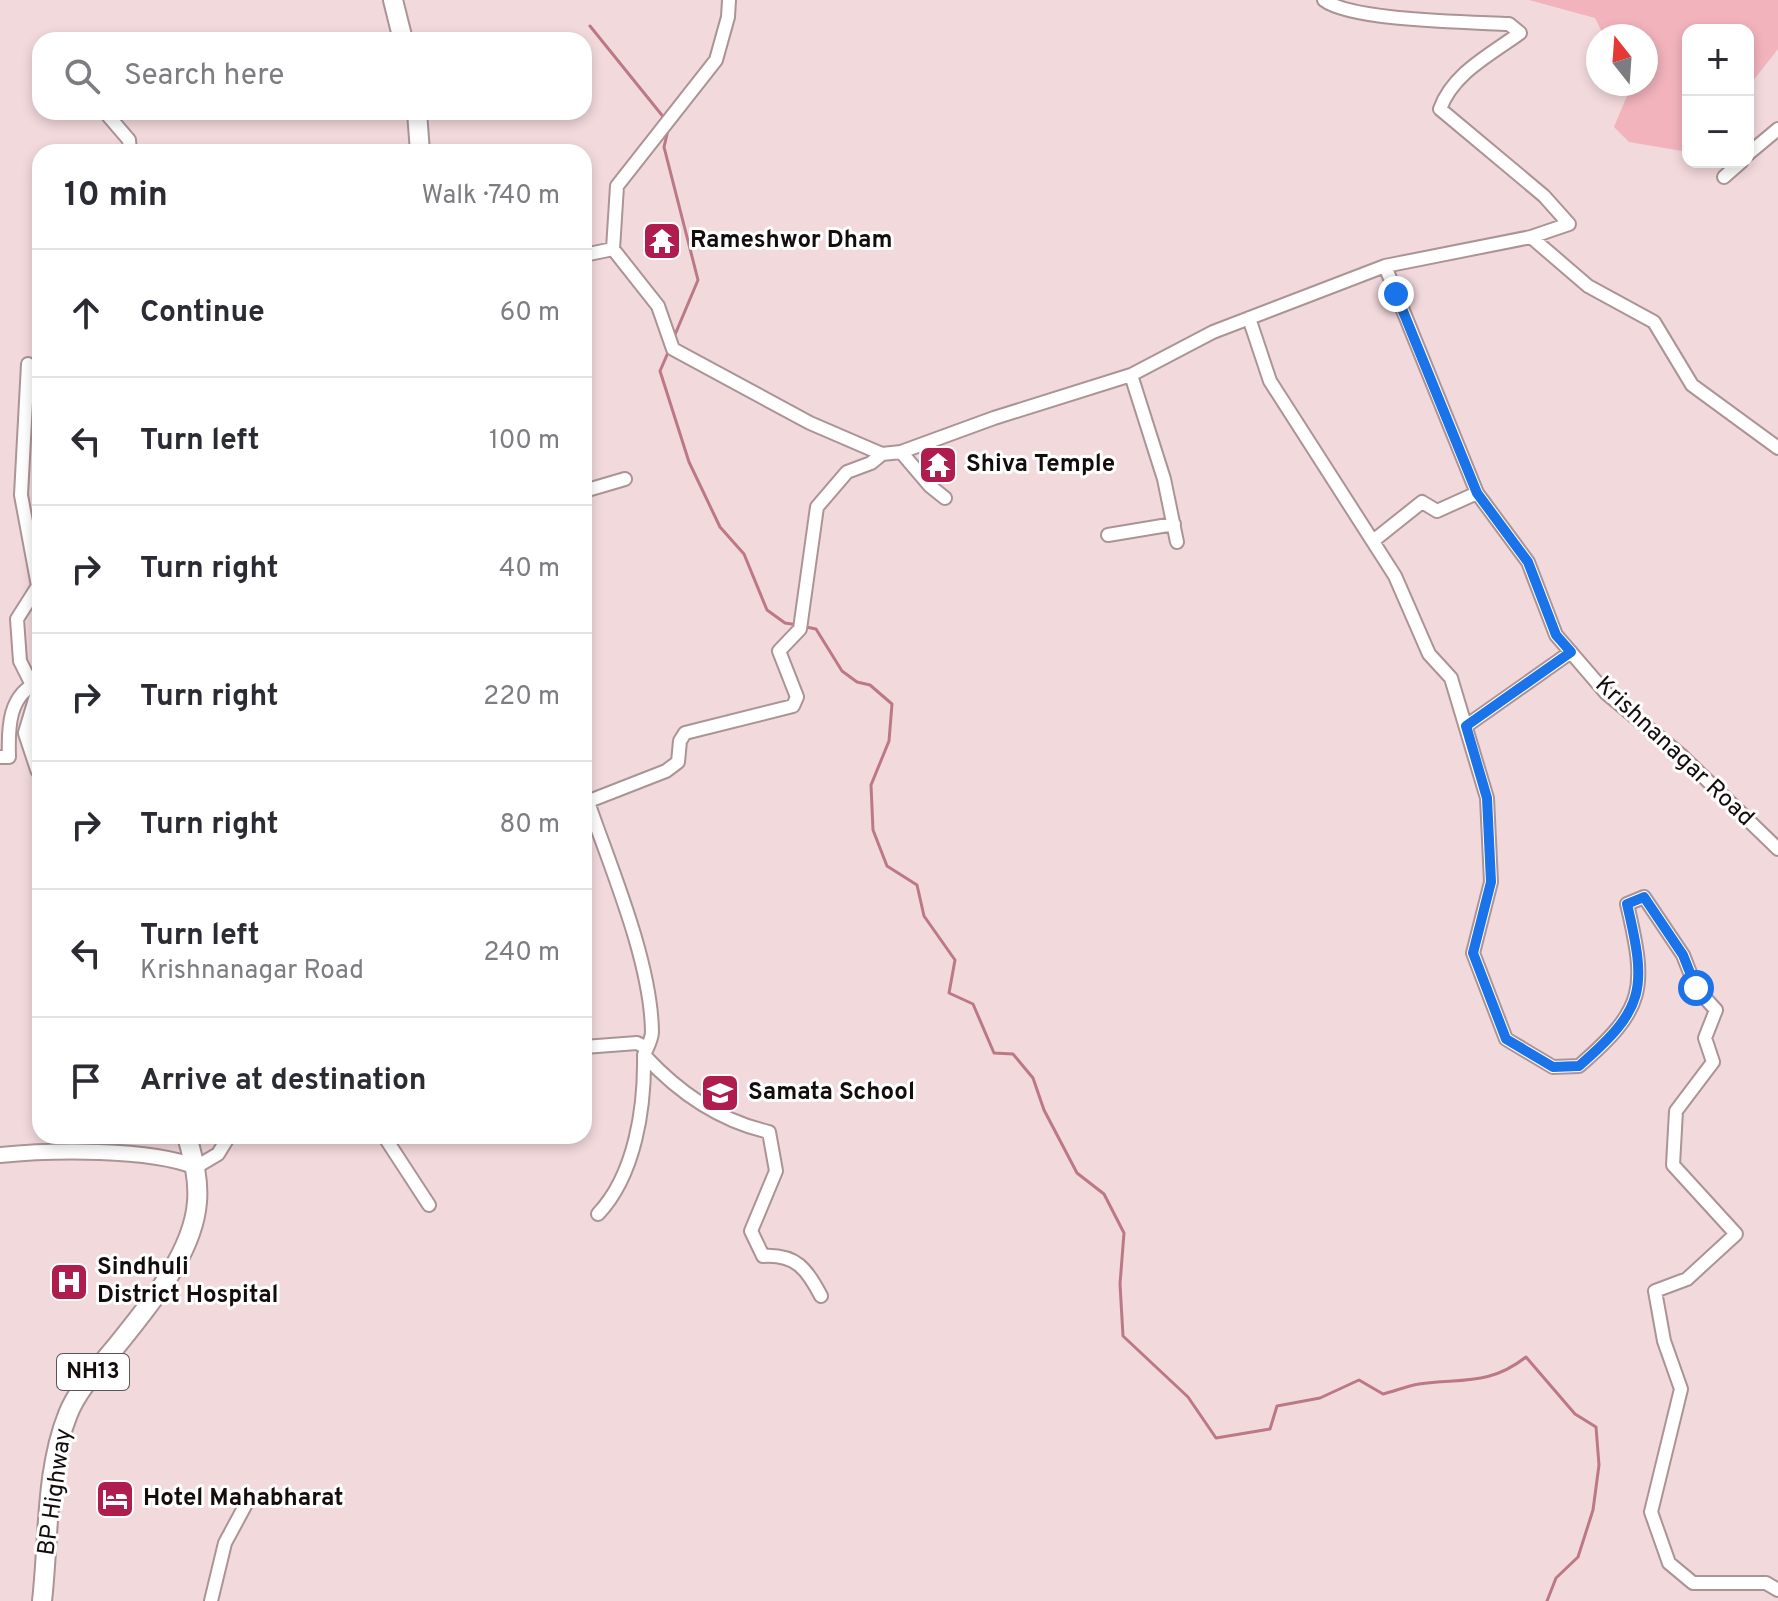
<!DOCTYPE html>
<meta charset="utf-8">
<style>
:root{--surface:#fff;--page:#f7f7f7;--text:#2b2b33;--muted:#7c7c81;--line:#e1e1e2}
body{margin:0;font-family:Overpass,sans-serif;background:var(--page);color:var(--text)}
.controls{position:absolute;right:24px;top:24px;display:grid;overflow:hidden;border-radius:16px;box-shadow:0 4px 12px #0003}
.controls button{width:72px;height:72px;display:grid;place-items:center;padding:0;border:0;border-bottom:2px solid var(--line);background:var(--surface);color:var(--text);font:40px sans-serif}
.compass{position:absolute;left:1586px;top:24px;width:72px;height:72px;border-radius:50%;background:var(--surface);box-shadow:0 4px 12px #0003;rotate:343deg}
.stop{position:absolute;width:24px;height:24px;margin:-18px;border:6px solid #1a73e8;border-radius:50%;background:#fff}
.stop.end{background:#1a73e8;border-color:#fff;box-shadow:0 2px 8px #0008}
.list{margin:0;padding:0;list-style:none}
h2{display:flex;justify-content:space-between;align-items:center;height:104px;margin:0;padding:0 32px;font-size:34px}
h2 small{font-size:26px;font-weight:400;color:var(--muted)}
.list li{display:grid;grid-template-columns:52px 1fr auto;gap:24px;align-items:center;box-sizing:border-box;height:128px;padding:0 32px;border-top:2px solid var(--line)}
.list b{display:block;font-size:30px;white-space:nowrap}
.list p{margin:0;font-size:26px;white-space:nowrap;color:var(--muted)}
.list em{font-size:26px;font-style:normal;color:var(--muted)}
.icon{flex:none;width:44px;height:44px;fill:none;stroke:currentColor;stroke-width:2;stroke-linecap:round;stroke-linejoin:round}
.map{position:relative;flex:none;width:1778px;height:1601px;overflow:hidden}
.search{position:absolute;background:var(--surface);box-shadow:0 4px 12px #0003;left:32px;top:32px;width:560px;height:88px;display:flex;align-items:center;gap:20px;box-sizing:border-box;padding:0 28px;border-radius:24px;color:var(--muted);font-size:30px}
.panel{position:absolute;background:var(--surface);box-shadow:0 4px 12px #0003;left:32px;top:144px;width:560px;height:1000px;border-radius:24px}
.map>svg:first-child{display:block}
.green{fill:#f2b3bd}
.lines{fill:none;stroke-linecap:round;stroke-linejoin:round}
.stream{stroke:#bc7985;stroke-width:3}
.minor-casing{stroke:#ab9396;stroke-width:16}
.major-casing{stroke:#ab9396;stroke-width:18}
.highway-casing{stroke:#ab9396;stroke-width:22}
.minor{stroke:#fff;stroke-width:12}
.major{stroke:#fff;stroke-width:14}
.highway{stroke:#fff;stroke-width:18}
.route{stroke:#1a73e8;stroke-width:10}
.labels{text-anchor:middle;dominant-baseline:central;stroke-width:6;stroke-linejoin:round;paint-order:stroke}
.shield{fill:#fff;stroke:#5a5556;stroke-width:2}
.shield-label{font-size:22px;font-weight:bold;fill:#140c0d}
.poi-label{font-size:24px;font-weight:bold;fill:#140c0d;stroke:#fff;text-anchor:start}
.street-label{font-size:24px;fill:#140c0d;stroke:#fff}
</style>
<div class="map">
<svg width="1778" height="1601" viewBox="0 0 1778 1601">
<rect width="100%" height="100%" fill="#f2d9dc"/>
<path class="green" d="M 1529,0 L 1778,0 L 1778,49 L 1748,87 L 1748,30 L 1688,30 L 1688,152 L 1629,142 L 1614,127 L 1629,91 L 1626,84 L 1646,84 L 1646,36 L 1604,36 L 1595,18 Z"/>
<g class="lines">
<path class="stream" d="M 590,26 L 665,119
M 668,130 L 664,147 L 698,280 L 674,337
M 670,348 L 660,371 L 689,462 L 720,527 L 744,554 L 767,610 L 785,623 L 798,625
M 806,627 L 816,629 L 842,671 L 857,682 L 870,685 L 892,704 L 889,741 L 871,785 L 873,830 L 887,866 L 917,885 L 924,916 L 955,960 L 949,993 L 973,1004 L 994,1053 L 1013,1054 L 1033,1078 L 1044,1110 L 1077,1173 L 1104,1194 L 1124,1233 L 1120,1284 L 1123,1336 L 1188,1397 L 1216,1438 L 1270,1429 L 1277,1406 L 1320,1398 L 1359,1380 L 1383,1394 C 1395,1391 1407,1386 1419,1384 C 1461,1378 1489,1386 1526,1357 L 1575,1414 L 1596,1427 L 1599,1465 L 1593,1510 L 1578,1557 L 1556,1578 L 1547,1601"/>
<g class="minor-casing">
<path id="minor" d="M 1324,0 C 1352,21 1469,22 1509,24 L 1520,33 C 1490,55 1453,73 1440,109 L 1544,196 L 1569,224 L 1531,237
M 105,112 L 129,140 L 130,152
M 1748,154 L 1778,129
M 1724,177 L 1741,162
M 613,249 L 617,186 L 716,60 L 728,17 L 729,0
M 584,255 L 613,249 L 658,306 L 673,349 L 810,423 L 882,454 L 901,452 L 994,418 L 1131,375 L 1213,332 L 1385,266 L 1531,237 L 1588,286 L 1654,322 L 1692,385 L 1778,448
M 1385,266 L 1477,493 L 1528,562 L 1556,635 L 1606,693 L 1682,756 L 1778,849
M 1249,318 L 1270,381 L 1395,576 L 1429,654 L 1451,678 L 1487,798 L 1491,882 L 1473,953 L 1506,1039 L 1553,1067 L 1579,1066 C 1646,1008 1647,989 1627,904 L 1644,897 L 1683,955 L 1696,988 L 1716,1010 L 1705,1038 L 1713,1062 L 1676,1111 L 1673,1165 L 1736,1234 L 1687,1279 L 1655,1291 L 1664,1341 L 1681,1389 L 1651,1512 L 1669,1563 L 1693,1583 L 1766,1583 L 1778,1590
M 28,364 L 21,495 L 38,586 L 17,619 L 20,661 L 32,685
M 1131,375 L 1164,479 L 1177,542
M 901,452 L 930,486 L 945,498
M 584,491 L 625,479
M 1108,535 L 1174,524
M 1373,541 L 1422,502 L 1437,511 L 1477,493
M 1466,726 L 1571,652
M 0,757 L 9,757 C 8,729 8,693 40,682
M 588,802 C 611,869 651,961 652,1032 C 652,1039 647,1048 644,1055 C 678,1092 720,1121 769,1132 L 776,1171 L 751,1231 L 763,1256 C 796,1254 807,1269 821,1296
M 584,803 L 666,771 L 678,762 L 680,741 L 685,733 L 793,706 L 797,697 L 779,651 L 800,629 L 817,507 L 847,472 L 871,463 L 882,454
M 584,1047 L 637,1043 L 647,1048
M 384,1136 L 429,1205
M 196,1167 L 218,1154 L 229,1136
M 598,1214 C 635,1175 645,1108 644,1055
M 211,1601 L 225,1543 L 246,1504"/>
</g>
<g class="major-casing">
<path id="major" d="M 0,1155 C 51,1150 149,1148 196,1167"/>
</g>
<g class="highway-casing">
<path id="highway" d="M 393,0 L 403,40
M 417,112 L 420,152
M 40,693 L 28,733 L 40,769
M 42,1601 C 49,1540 45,1471 68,1414 C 78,1389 97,1370 114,1349 C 146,1309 193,1255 197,1202 C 199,1179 193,1158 187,1136"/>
</g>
<use href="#minor" class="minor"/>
<use href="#major" class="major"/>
<use href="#highway" class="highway"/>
</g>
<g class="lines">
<path class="route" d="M 1396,294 L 1477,493 L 1528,562 L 1556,635 L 1571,652 L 1466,726 L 1487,798 L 1491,882 L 1473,953 L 1506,1039 L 1553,1067 L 1579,1066 C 1646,1008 1647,989 1627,904 L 1644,897 L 1683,955 L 1696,988"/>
</g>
<defs>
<g id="temple-square" transform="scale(2)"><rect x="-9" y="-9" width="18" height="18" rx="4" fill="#af1d4e" stroke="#fff"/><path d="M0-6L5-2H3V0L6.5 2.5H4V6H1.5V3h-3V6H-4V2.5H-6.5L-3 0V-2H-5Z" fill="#fff"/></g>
<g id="school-square" transform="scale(2)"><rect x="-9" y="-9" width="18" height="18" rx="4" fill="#af1d4e" stroke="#fff"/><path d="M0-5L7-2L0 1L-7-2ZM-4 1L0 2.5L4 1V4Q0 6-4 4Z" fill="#fff"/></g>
<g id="hospital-square" transform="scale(2)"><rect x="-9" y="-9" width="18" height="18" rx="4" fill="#af1d4e" stroke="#fff"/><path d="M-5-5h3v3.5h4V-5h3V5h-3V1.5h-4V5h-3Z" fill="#fff"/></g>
<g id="hotel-square" transform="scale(2)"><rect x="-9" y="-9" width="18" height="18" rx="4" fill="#af1d4e" stroke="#fff"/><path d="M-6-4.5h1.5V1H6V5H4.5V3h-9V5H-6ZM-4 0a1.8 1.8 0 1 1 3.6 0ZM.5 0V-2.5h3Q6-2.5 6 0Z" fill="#fff"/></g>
</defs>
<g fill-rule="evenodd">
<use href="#temple-square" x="662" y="241"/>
<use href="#temple-square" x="938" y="465"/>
<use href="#school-square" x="720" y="1093"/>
<use href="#hospital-square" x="69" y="1282"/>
<use href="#hotel-square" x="115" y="1499"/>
</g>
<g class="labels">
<rect class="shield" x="57" y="1354" width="72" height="36" rx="6"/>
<g class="shield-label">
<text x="93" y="1372">NH13</text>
</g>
<g class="poi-label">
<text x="690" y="241">Rameshwor Dham</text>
<text x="966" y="465">Shiva Temple</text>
<text x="748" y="1093">Samata School</text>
<text x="97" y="1268">Sindhuli<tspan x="97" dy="28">District Hospital</tspan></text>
<text x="143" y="1499">Hotel Mahabharat</text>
</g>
<g class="street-label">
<text transform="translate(1674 752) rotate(43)">Krishnanagar Road</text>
<text transform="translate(56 1492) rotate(-82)">BP Highway</text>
</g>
</g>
</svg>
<div class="controls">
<button>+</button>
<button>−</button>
</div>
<svg class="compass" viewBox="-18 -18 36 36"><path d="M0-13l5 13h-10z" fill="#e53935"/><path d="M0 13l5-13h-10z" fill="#7c7c81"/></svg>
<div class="stop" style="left:1696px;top:988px"></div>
<div class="stop end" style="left:1396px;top:294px"></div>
<div class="search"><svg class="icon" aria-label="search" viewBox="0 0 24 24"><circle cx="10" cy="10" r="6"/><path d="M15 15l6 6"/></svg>Search here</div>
<section class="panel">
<h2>10 min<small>Walk · 740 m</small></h2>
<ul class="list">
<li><svg class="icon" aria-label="ahead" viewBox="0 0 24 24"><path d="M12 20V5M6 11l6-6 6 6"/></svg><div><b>Continue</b></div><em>60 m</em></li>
<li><svg class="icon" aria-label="left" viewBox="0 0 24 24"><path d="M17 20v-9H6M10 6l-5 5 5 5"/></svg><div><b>Turn left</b></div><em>100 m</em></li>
<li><svg class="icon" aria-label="right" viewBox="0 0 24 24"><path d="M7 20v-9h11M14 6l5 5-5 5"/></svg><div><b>Turn right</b></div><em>40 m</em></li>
<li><svg class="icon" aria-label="right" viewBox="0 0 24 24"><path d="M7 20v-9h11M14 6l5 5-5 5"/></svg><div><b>Turn right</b></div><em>220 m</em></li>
<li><svg class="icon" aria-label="right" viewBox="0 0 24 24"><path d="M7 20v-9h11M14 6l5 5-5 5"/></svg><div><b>Turn right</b></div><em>80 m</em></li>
<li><svg class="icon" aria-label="left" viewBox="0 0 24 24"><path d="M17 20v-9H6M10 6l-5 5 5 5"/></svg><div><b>Turn left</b><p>Krishnanagar Road</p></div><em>240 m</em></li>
<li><svg class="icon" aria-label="arrive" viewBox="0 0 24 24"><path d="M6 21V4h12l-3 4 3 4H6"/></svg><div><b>Arrive at destination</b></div></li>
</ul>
</section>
</div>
